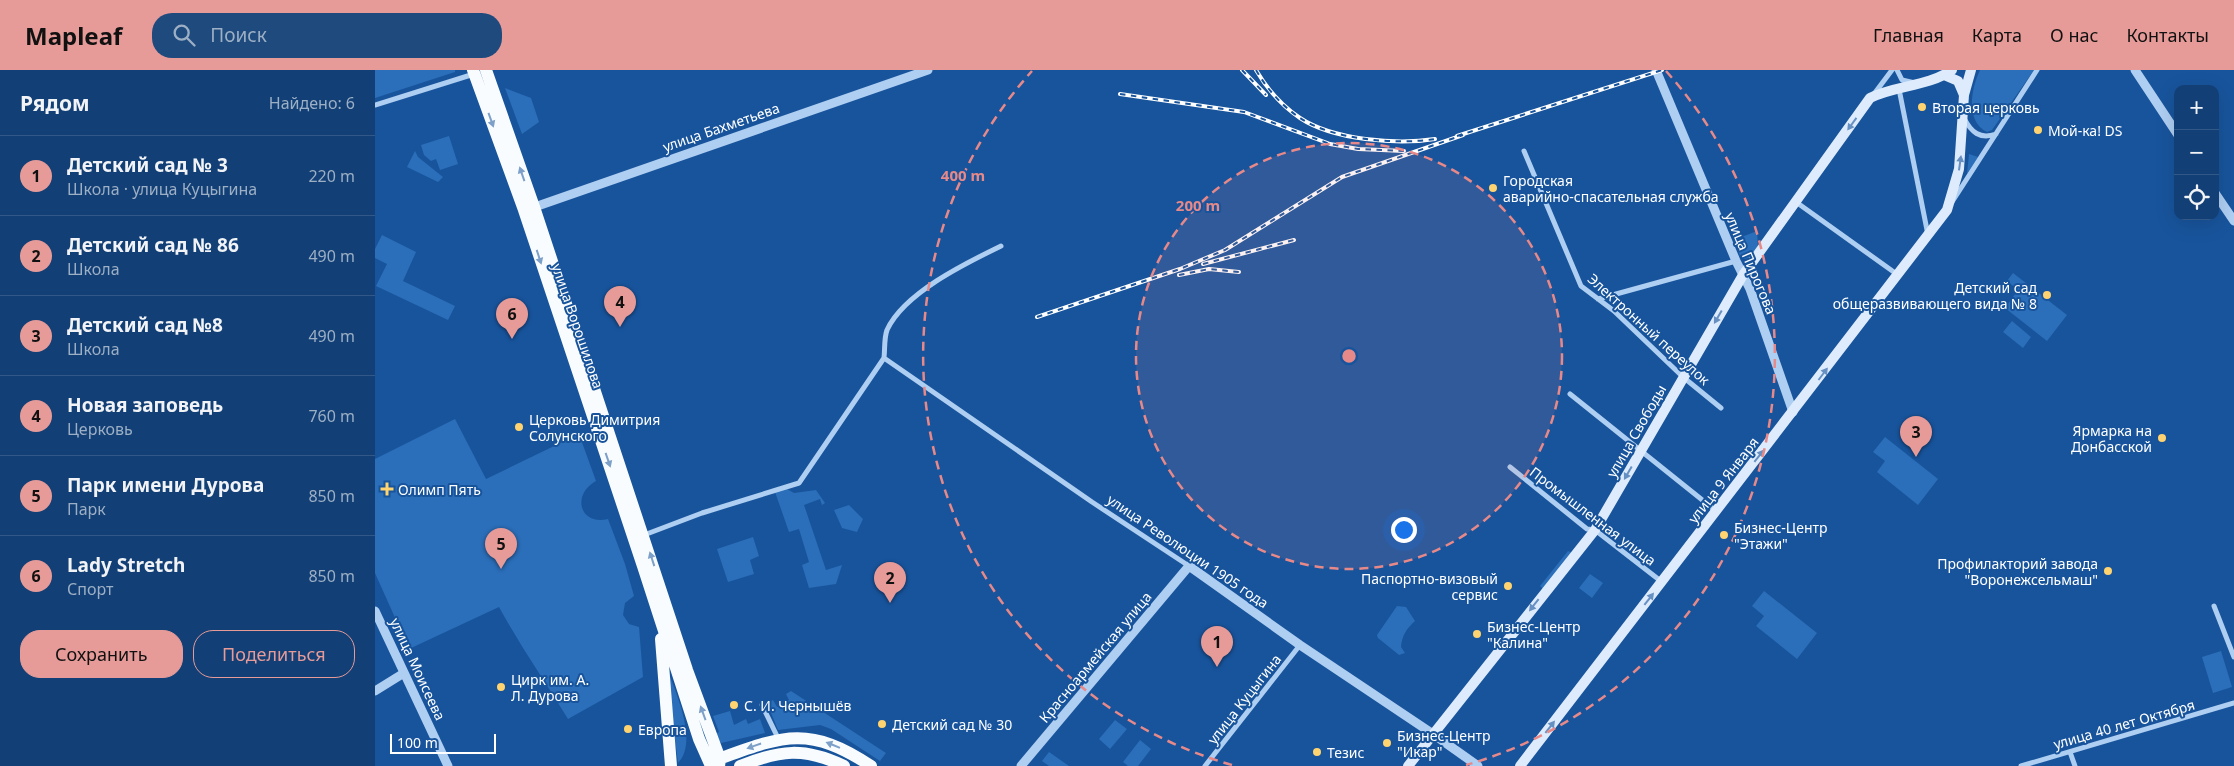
<!DOCTYPE html>
<html lang="ru">
<meta charset="utf-8">
<style>
:root{--surface:#123f75;--page:#1f4a7d;--text:#f1f3f6;--muted:#9cafc5;--line:#315887;--accent:#e69b98}
body{margin:0;font-family:"Noto Sans",sans-serif;background:var(--page);color:var(--text)}
.controls{position:absolute;right:15px;top:15px;display:grid;overflow:hidden;border-radius:10px;box-shadow:0 5px 20px #0002}
.controls button{width:45px;height:45px;display:grid;place-items:center;padding:0;border:0;border-bottom:1px solid var(--line);background:var(--surface);color:var(--text);font:25px sans-serif}
.scale{position:absolute;left:15px;bottom:12px;width:106px;box-sizing:border-box;padding-left:5px;border:2px solid #fff;border-top:0;font-size:14px;line-height:18px;white-space:nowrap;color:#fff;-webkit-text-stroke:4px #18549c;paint-order:stroke}
.you{position:absolute;left:1028px;top:459px;width:18px;height:18px;margin:-12px;border:4px solid #fff;border-radius:50%;background:#1a73e8;box-shadow:0 0 0 8px #1a73e833}
.badge{display:grid;place-items:center;width:32px;height:32px;border-radius:50%;background:var(--accent);color:#111;font-size:16px;font-weight:700}
.pin{position:absolute;translate:-50% -41px;filter:drop-shadow(0 1px 2px #0008)}
.pin::after{content:'';position:absolute;top:26px;width:18px;height:15px;background:inherit;clip-path:polygon(0 0,100% 0,50% 100%)}
.list{margin:0;padding:0;list-style:none}
h2{display:flex;justify-content:space-between;align-items:center;height:65px;margin:0;padding:0 20px;font-size:21px}
h2 small{font-size:16px;font-weight:400;color:var(--muted)}
.list li{display:grid;grid-template-columns:32px 1fr auto;gap:15px;align-items:center;box-sizing:border-box;height:80px;padding:0 20px;border-top:1px solid var(--line)}
.list b{display:block;font-size:19px;white-space:nowrap}
.list p{margin:0;font-size:16px;white-space:nowrap;color:var(--muted)}
.list em{font-size:16px;font-style:normal;color:var(--muted)}
.actions{display:flex;gap:10px;padding:15px 20px}
.actions a{flex:1;padding:11px 0;border:1px solid var(--accent);border-radius:20px;text-align:center;font-size:18px;color:var(--accent)}
.actions .main{background:var(--accent);color:#111}
.icon{flex:none;width:28px;height:28px;fill:none;stroke:currentColor;stroke-width:2;stroke-linecap:round;stroke-linejoin:round}
.map{position:relative;flex:none;width:1859px;height:696px;overflow:hidden}
header{display:flex;align-items:center;gap:30px;box-sizing:border-box;height:70px;padding:0 25px;background:var(--accent);color:#111}
header strong{font-size:24px}
nav{display:flex;gap:28px;margin-inline-start:auto;font-size:18px}
.search{width:350px;height:45px;background:var(--page);display:flex;align-items:center;gap:12px;box-sizing:border-box;padding:0 18px;border-radius:20px;color:var(--muted);font-size:19px}
main{display:flex}
aside{flex:1;background:var(--surface)}
.map>svg:first-child{display:block}
.green{fill:#2b6eb9}
.lines{fill:none;stroke-linecap:round;stroke-linejoin:round}
.minor{stroke:#aecef2;stroke-width:5}
.tertiary{stroke:#aecef2;stroke-width:9}
.secondary{stroke:#ddebfc;stroke-width:10}
.primary{stroke:#f9fcff;stroke-width:12}
.rail-casing{stroke:#fff;stroke-width:4}
.rail{stroke:#18549c;stroke-width:2;stroke-dasharray:5.5;stroke-linecap:butt}
.oneway{fill:#7da0c9}
.oneway2{fill:#6790c2}
.ring{fill:none;stroke:#e88989;stroke-width:2.5;stroke-dasharray:9 6}
.poi-dot{fill:#ffd36f;stroke:#18549c;stroke-width:2}
.labels{text-anchor:middle;dominant-baseline:central;stroke-width:4;stroke-linejoin:round;paint-order:stroke}
.poi-label{font-size:14px;fill:#fff;stroke:#18549c;text-anchor:start}
.street-label{font-size:14px;fill:#fff;stroke:#18549c}
.centre{fill:#e88989;stroke:#18549c;stroke-width:2.5}
.ring-label{font-size:15px;text-anchor:middle;font-weight:bold;fill:#e88989;stroke:#18549c;stroke-width:4;stroke-linejoin:round;paint-order:stroke}
</style>
<header>
<strong>Mapleaf</strong>
<div class="search"><svg class="icon" aria-label="search" viewBox="0 0 24 24"><circle cx="10" cy="10" r="6"/><path d="M15 15l6 6"/></svg>Поиск</div>
<nav><a>Главная</a><a>Карта</a><a>О нас</a><a>Контакты</a></nav>
</header>
<main>
<aside>
<h2>Рядом<small>Найдено: 6</small></h2>
<ul class="list">
<li><span class="badge">1</span><div><b>Детский сад № 3</b><p>Школа · улица Куцыгина</p></div><em>220 m</em></li>
<li><span class="badge">2</span><div><b>Детский сад № 86</b><p>Школа</p></div><em>490 m</em></li>
<li><span class="badge">3</span><div><b>Детский сад №8</b><p>Школа</p></div><em>490 m</em></li>
<li><span class="badge">4</span><div><b>Новая заповедь</b><p>Церковь</p></div><em>760 m</em></li>
<li><span class="badge">5</span><div><b>Парк имени Дурова</b><p>Парк</p></div><em>850 m</em></li>
<li><span class="badge">6</span><div><b>Lady Stretch</b><p>Спорт</p></div><em>850 m</em></li>
</ul>
<div class="actions"><a class="main">Сохранить</a><a>Поделиться</a></div>
</aside>
<div class="map">
<svg width="1859" height="696" viewBox="0 0 1859 696">
<rect width="100%" height="100%" fill="#18549c"/>
<path class="green" d="M 0,0 L 80,0 L 80,2 L 0,28 Z
M 1605,0 L 1659,0 L 1617,60 L 1612,62 C 1590,51 1596,19 1605,0 Z
M 130,18 L 156,28 L 164,52 L 147,64 Z
M 74,66 L 83,94 L 65,100 L 61,89 L 56,91 L 49,85 L 46,75 Z
M 40,81 L 43,87 L 68,107 L 63,112 L 32,97 Z
M 1594,84 L 1603,87 L 1592,104 Z
M 1382,161 L 1383,176 L 1375,188 L 1369,189 L 1365,186 L 1359,170 Z
M 7,165 L 41,182 L 28,211 L 80,236 L 73,250 L 1,216 L 12,194 L 0,188 L 0,179 Z
M 1638,203 L 1692,245 L 1672,271 L 1630,238 L 1643,220 L 1632,211 Z
M 1637,251 L 1656,267 L 1648,278 L 1628,262 Z
M 80,349 L 111,409 L 204,364 L 221,411 C 196,425 205,456 233,449 L 250,494 L 259,526 L 250,533 L 248,545 L 254,554 L 264,557 L 268,607 L 193,649 C 170,611 145,576 124,537 L 34,579 L 0,503 L 0,389 Z
M 1510,367 L 1563,409 L 1543,435 L 1502,402 L 1510,391 L 1498,382 Z
M 412,419 L 419,423 L 441,420 L 450,433 L 447,435 L 445,429 L 429,435 L 451,500 L 467,495 L 461,514 L 434,518 L 427,495 L 434,492 L 424,459 L 414,462 L 400,422 Z
M 474,435 L 488,449 L 482,462 L 467,458 L 459,440 Z
M 378,467 L 384,486 L 375,490 L 379,504 L 353,512 L 342,479 Z
M 1193,481 L 1198,483 L 1169,520 L 1165,516 Z
M 1215,504 L 1228,513 L 1217,528 L 1204,518 Z
M 1389,521 L 1442,563 L 1422,589 L 1381,556 L 1389,546 L 1377,536 Z
M 1022,536 L 1031,537 L 1040,551 C 1031,559 1027,566 1026,577 L 1030,583 L 1024,585 L 1003,568 L 1002,565 Z
M 1846,581 L 1857,617 L 1838,623 L 1827,587 Z
M 291,596 C 300,621 324,671 303,693 Z
M 416,621 L 511,683 L 505,691 L 456,659 L 445,655 L 403,660 L 392,633 L 398,630 L 402,637 L 414,630 L 411,624 Z
M 355,641 L 359,655 L 371,649 L 373,654 L 385,649 L 390,663 L 346,673 L 339,665 L 344,662 L 338,646 Z
M 740,650 L 752,659 L 735,679 L 724,669 Z
M 765,670 L 776,679 L 763,696 L 753,696 L 748,692 Z
M 674,682 L 694,696 L 674,696 L 667,691 Z"/>
<g class="lines">
<path class="minor" d="M 1522,0 L 1527,10 L 1540,13
M 1524,19 L 1553,165
M 1499,24 L 1517,0
M 0,35 L 99,4
M 1589,48 C 1596,62 1605,70 1621,64
M 1149,81 L 1206,216 L 1239,241 L 1308,307 L 1346,338
M 1421,132 L 1523,205
M 1577,132 L 1662,0
M 1223,229 L 1361,191
M 509,288 L 717,432 L 814,496
M 509,288 C 510,279 509,268 512,260 C 529,223 591,193 626,176
M 1195,324 L 1341,441
M 1135,397 L 1212,459 L 1220,460 L 1287,512
M 269,465 L 327,443 L 424,413 L 509,288
M 1839,536 L 1859,587
M 387,635 L 403,668
M 1695,682 L 1700,696
M 830,696 L 925,575
M 1646,696 L 1859,633"/>
<path class="tertiary" d="M 1281,0 L 1361,191 L 1375,219 L 1418,342
M 1760,0 L 1803,65
M 1840,123 L 1859,151
M 154,139 L 553,0
M 0,541 L 73,696
M 0,621 L 29,603
M 646,696 L 814,496 L 925,575 L 1058,664 L 1103,696"/>
<path class="secondary" d="M 1569,5 L 1583,11 L 1589,25
M 1033,696 L 1220,460 L 1368,205 L 1495,28 C 1521,15 1552,17 1577,0
M 1145,696 L 1572,140 L 1584,99 L 1589,25 L 1596,0"/>
<path class="primary" d="M 98,0 L 149,140 L 268,496 L 324,669 L 336,696
M 111,0 L 159,137 L 312,600 L 345,689 L 344,696
M 286,569 L 296,696
M 338,691 C 405,667 432,653 496,696
M 365,696 C 405,680 429,677 469,696"/>
<g class="rail-casing">
<path id="rail" d="M 867,0 L 891,25
M 881,0 C 892,19 906,35 925,48 C 958,70 1022,75 1060,69
M 745,24 L 869,42 L 955,74 L 983,79 L 1029,81
M 1082,66 L 1287,0
M 828,194 L 919,170
M 804,205 L 834,199 L 864,202
M 662,247 L 805,199 L 850,180 L 967,107 L 1088,65"/>
</g>
<use href="#rail" class="rail"/>
</g>
<defs><path id="oneway-solid" d="M-6-.8H1V-3.2L6.5 0L1 3.2V.8H-6Z" transform="scale(1.25)"/></defs>
<g class="oneway">
<use href="#oneway-solid" transform="translate(116 50) rotate(70)"/>
<use href="#oneway-solid" transform="translate(147 104) rotate(-109)"/>
<use href="#oneway-solid" transform="translate(164 187) rotate(72)"/>
<use href="#oneway-solid" transform="translate(233 390) rotate(71)"/>
<use href="#oneway-solid" transform="translate(277 489) rotate(-108)"/>
<use href="#oneway-solid" transform="translate(328 643) rotate(-110)"/>
<use href="#oneway-solid" transform="translate(458 675) rotate(-158)"/>
<use href="#oneway-solid" transform="translate(379 676) rotate(161)"/>
</g>
<g class="oneway2">
<use href="#oneway-solid" transform="translate(1477 54) rotate(126)"/>
<use href="#oneway-solid" transform="translate(1585 93) rotate(-82)"/>
<use href="#oneway-solid" transform="translate(1343 247) rotate(120)"/>
<use href="#oneway-solid" transform="translate(1448 304) rotate(-53)"/>
<use href="#oneway-solid" transform="translate(1384 386) rotate(-52)"/>
<use href="#oneway-solid" transform="translate(1253 403) rotate(120)"/>
<use href="#oneway-solid" transform="translate(1274 529) rotate(-52)"/>
<use href="#oneway-solid" transform="translate(1159 535) rotate(128)"/>
<use href="#oneway-solid" transform="translate(1175 657) rotate(-52)"/>
</g>
<circle cx="974" cy="286" r="213" fill="#e88989" fill-opacity=".12"/>
<g class="ring">
<circle cx="974" cy="286" r="213"/>
<path d="M857 695A426 426 0 0 1 657 1M1291 1A426 426 0 0 1 1091 695"/>
</g>
<g class="poi-dot">
<circle cx="1547" cy="37" r="5"/>
<circle cx="1663" cy="60" r="5"/>
<circle cx="1118" cy="118" r="5"/>
<circle cx="1672" cy="225" r="5"/>
<circle cx="144" cy="357" r="5"/>
<circle cx="1787" cy="368" r="5"/>
<path d="M9.5 411.5h5v5h5v5h-5v5h-5v-5h-5v-5h5z"/>
<circle cx="1349" cy="465" r="5"/>
<circle cx="1733" cy="501" r="5"/>
<circle cx="1133" cy="516" r="5"/>
<circle cx="1102" cy="564" r="5"/>
<circle cx="126" cy="617" r="5"/>
<circle cx="359" cy="635" r="5"/>
<circle cx="507" cy="654" r="5"/>
<circle cx="253" cy="659" r="5"/>
<circle cx="1012" cy="673" r="5"/>
<circle cx="942" cy="682" r="5"/>
</g>
<g class="labels">
<g class="poi-label">
<text x="1557" y="37">Вторая церковь</text>
<text x="1673" y="60">Мой-ка! DS</text>
<text x="1128" y="110">Городская<tspan x="1128" dy="16">аварийно-спасательная служба</tspan></text>
<text x="1662" y="217" text-anchor="end">Детский сад<tspan x="1662" dy="16">общеразвивающего вида № 8</tspan></text>
<text x="154" y="349">Церковь Димитрия<tspan x="154" dy="16">Солунского</tspan></text>
<text x="1777" y="360" text-anchor="end">Ярмарка на<tspan x="1777" dy="16">Донбасской</tspan></text>
<text x="23" y="419">Олимп Пять</text>
<text x="1359" y="457">Бизнес-Центр<tspan x="1359" dy="16">"Этажи"</tspan></text>
<text x="1723" y="493" text-anchor="end">Профилакторий завода<tspan x="1723" dy="16">"Воронежсельмаш"</tspan></text>
<text x="1123" y="508" text-anchor="end">Паспортно-визовый<tspan x="1123" dy="16">сервис</tspan></text>
<text x="1112" y="556">Бизнес-Центр<tspan x="1112" dy="16">"Калина"</tspan></text>
<text x="136" y="609">Цирк им. А.<tspan x="136" dy="16">Л. Дурова</tspan></text>
<text x="369" y="635">С. И. Чернышёв</text>
<text x="517" y="654">Детский сад № 30</text>
<text x="263" y="659">Европа</text>
<text x="1022" y="665">Бизнес-Центр<tspan x="1022" dy="16">"Икар"</tspan></text>
<text x="952" y="682">Тезис</text>
</g>
<g class="street-label">
<text transform="translate(346 57) rotate(-19)">улица Бахметьева</text>
<text transform="translate(1376 193) rotate(67)">улица Пирогова</text>
<text transform="translate(203 256) rotate(71)">улица Ворошилова</text>
<text transform="translate(1274 259) rotate(42)">Электронный переулок</text>
<text transform="translate(1261 361) rotate(-60)">улица Свободы</text>
<text transform="translate(1348 410) rotate(-52)">улица 9 Января</text>
<text transform="translate(1218 446) rotate(37)">Промышленная улица</text>
<text transform="translate(813 481) rotate(34)">улица Революции 1905 года</text>
<text transform="translate(720 587) rotate(-50)">Красноармейская улица</text>
<text transform="translate(43 599) rotate(65)">улица Моисеева</text>
<text transform="translate(869 629) rotate(-52)">улица Куцыгина</text>
<text transform="translate(1749 654) rotate(-16)">улица 40 лет Октября</text>
</g>
</g>
<circle cx="974" cy="286" r="8" class="centre"/>
<g class="ring-label">
<text x="588" y="111">400 m</text>
<text x="823" y="141">200 m</text>
</g>
</svg>
<div class="controls">
<button>+</button>
<button>−</button>
<button><svg class="icon" aria-label="locate" viewBox="0 0 24 24"><circle cx="12" cy="12" r="6"/><path d="M12 2v4M12 18v4M2 12h4M18 12h4"/></svg></button>
</div>
<div class="scale">100 m</div>
<div class="you"></div>
<div class="pin badge" style="left:842px;top:597px">1</div>
<div class="pin badge" style="left:515px;top:533px">2</div>
<div class="pin badge" style="left:1541px;top:387px">3</div>
<div class="pin badge" style="left:245px;top:257px">4</div>
<div class="pin badge" style="left:126px;top:499px">5</div>
<div class="pin badge" style="left:137px;top:269px">6</div>
</div>
</main>
